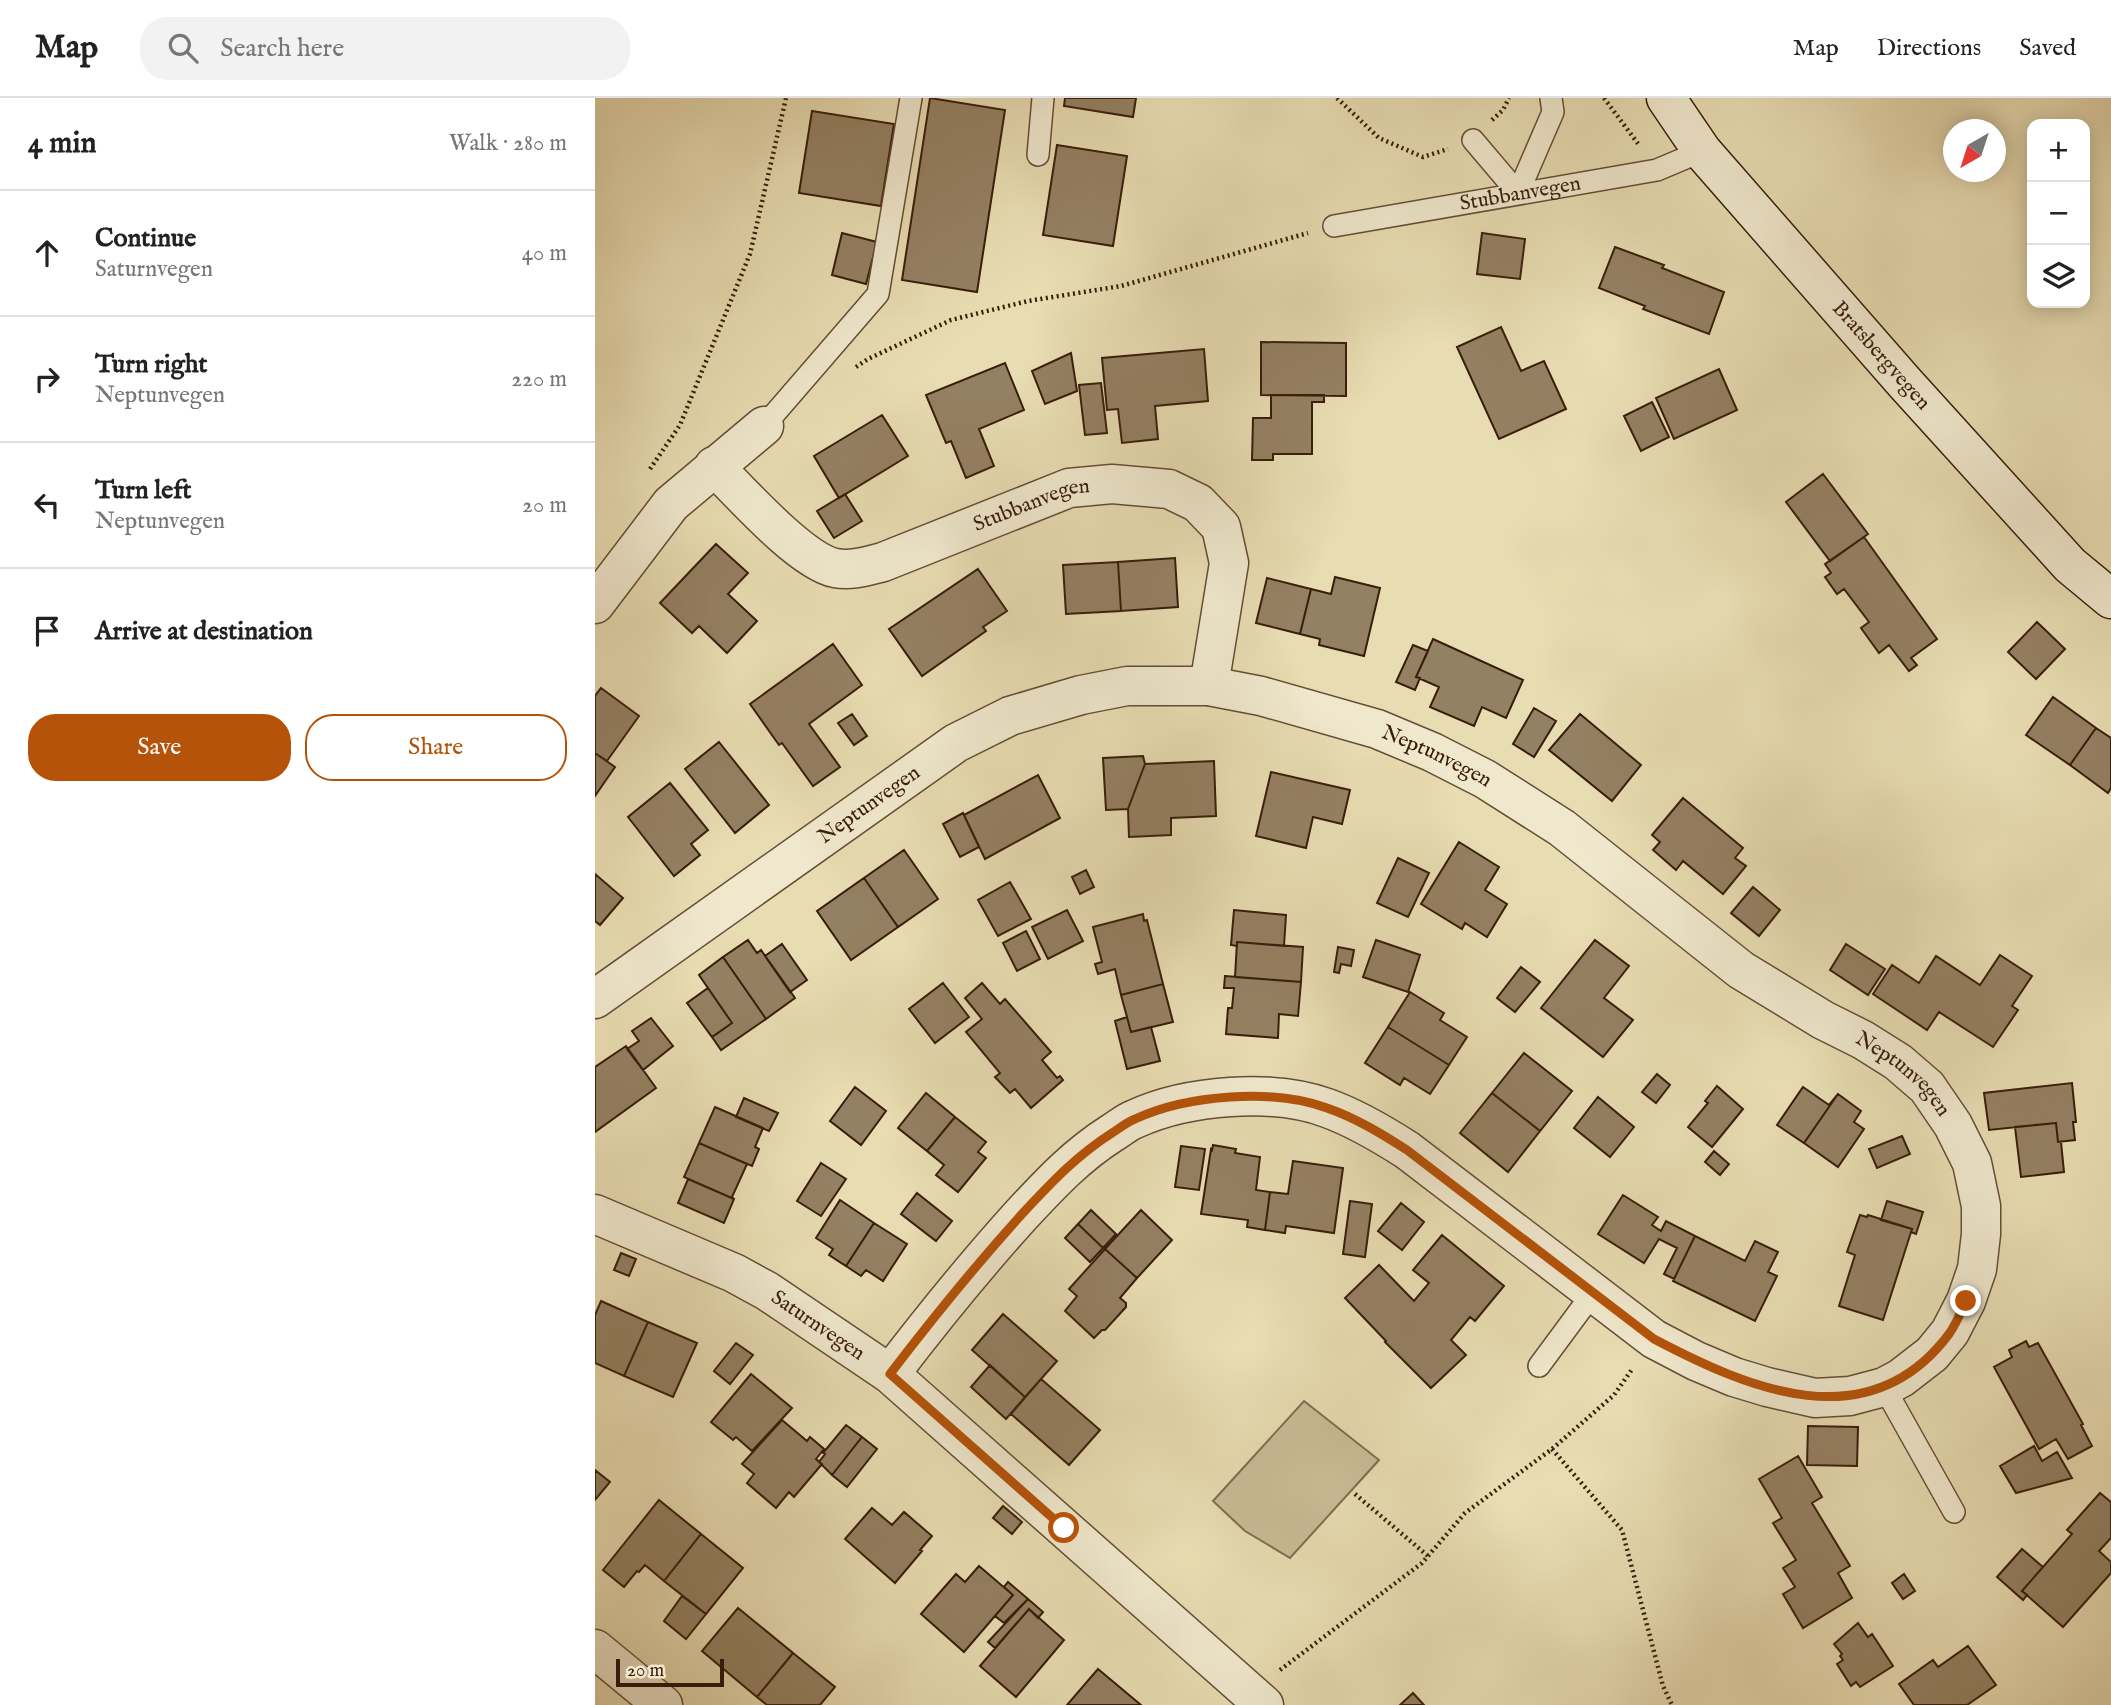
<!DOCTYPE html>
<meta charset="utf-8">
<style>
:root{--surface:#fff;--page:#f2f2f2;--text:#222;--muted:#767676;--line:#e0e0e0;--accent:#b45309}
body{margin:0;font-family:"IM FELL English",serif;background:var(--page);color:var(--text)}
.controls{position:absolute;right:21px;top:21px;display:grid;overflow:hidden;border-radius:14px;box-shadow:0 4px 18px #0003}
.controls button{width:63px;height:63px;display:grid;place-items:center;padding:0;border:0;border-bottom:2px solid var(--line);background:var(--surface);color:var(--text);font:35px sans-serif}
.compass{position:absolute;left:1348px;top:21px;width:63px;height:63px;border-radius:50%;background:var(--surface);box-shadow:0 4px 18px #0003;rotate:219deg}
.scale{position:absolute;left:21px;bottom:18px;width:108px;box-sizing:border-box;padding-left:7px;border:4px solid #391d0b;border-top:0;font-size:19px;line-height:24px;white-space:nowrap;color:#391d0b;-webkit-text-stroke:5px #f0e8cd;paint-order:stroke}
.stop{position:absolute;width:21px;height:21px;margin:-16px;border:5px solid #b45309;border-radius:50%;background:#fff}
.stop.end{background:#b45309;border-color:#fff;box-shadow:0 2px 7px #0008}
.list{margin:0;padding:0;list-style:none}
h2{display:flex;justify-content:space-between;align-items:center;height:91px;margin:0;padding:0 28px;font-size:30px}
h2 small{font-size:23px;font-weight:400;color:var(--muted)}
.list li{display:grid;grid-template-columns:46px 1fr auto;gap:21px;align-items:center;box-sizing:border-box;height:126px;padding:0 28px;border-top:2px solid var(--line)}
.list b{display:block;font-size:26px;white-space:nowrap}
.list p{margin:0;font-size:23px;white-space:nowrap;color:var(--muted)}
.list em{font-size:23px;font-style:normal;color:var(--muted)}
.actions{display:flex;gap:14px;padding:21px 28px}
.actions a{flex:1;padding:16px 0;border:2px solid var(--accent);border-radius:28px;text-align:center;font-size:24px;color:var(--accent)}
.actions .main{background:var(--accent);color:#fff}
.icon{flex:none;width:38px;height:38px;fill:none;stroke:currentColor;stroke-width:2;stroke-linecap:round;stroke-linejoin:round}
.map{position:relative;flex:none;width:1516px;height:1607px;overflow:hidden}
header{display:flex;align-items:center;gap:42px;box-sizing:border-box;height:98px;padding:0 35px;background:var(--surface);border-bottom:2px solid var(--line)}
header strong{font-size:33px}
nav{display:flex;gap:38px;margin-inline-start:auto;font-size:24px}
.search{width:490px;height:63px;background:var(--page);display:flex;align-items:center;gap:18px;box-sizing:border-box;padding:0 24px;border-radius:28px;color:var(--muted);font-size:26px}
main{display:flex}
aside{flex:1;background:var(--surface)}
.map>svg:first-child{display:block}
.green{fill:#cabc96;stroke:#826c50;stroke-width:2}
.building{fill:#948062;stroke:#391d0b;stroke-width:2}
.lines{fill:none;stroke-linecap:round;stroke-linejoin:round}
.lane-casing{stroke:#654d35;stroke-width:24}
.street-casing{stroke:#654d35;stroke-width:41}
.secondary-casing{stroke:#391d0b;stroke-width:41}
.path{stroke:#391d0b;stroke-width:4.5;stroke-dasharray:2 3.5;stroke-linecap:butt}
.lane{stroke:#f0e8cd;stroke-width:21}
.street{stroke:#f0e8cd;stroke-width:38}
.secondary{stroke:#f0e8cd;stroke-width:38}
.route{stroke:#b45309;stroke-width:9}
.labels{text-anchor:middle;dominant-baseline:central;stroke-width:5;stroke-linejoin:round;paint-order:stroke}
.street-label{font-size:21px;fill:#391d0b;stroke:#f0e8cd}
</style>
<header>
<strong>Map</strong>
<div class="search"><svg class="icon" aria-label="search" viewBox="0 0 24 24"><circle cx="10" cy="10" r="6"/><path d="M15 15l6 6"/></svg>Search here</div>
<nav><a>Map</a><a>Directions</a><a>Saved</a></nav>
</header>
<main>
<aside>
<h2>4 min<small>Walk · 280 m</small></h2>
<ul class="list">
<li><svg class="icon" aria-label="ahead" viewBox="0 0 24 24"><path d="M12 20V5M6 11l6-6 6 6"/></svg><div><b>Continue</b><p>Saturnvegen</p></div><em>40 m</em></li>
<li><svg class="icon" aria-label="right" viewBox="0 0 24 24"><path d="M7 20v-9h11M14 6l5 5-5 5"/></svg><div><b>Turn right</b><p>Neptunvegen</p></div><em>220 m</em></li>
<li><svg class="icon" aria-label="left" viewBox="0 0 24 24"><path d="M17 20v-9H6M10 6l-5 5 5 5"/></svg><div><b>Turn left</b><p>Neptunvegen</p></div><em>20 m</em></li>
<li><svg class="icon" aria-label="arrive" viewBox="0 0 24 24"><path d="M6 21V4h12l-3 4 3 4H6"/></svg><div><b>Arrive at destination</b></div></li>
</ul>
<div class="actions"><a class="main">Save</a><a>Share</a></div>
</aside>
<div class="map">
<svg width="1516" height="1607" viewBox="0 0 1516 1607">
<rect width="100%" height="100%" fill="#e8dcb2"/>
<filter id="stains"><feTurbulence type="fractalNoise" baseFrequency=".00286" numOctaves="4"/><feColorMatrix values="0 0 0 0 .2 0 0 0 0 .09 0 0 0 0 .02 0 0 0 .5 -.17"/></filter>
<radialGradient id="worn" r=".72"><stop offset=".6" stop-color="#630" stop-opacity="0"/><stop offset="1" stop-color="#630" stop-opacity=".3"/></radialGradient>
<path class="green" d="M 709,1303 L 784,1362 L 695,1460 L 650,1433 L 618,1403 Z"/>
<path class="building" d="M 335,0 L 410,12 L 382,194 L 307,182 Z
M 470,0 L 541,0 L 538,19 L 469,8 Z
M 217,13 L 299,26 L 286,108 L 204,95 Z
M 462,47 L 532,58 L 518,148 L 448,137 Z
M 247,135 L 282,144 L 271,186 L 237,177 Z
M 887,135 L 930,141 L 925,181 L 882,176 Z
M 1020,149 L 1069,167 L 1067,170 L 1129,194 L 1114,236 L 1048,211 L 1050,208 L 1004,190 Z
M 906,229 L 926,273 L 949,263 L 971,311 L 904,341 L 862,249 Z
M 666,244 L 751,245 L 751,298 L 666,297 Z
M 609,251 L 613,303 L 560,308 L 563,341 L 527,345 L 523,311 L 512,312 L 507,260 Z
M 476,255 L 482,293 L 450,306 L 437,273 Z
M 410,265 L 429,312 L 384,331 L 399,368 L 371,380 L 356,343 L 351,345 L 331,297 Z
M 1124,271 L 1142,312 L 1079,341 L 1061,300 Z
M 506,285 L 512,335 L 490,337 L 484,287 Z
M 676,297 L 729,297 L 729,304 L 717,304 L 717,356 L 678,356 L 678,362 L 657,362 L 658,320 L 676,320 Z
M 1057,304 L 1074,339 L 1046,353 L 1029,318 Z
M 287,317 L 313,358 L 244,400 L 219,358 Z
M 1228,376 L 1273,436 L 1235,463 L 1191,404 Z
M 250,396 L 267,423 L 239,440 L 222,413 Z
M 1269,439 L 1342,541 L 1316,560 L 1322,567 L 1314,573 L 1294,547 L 1284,555 L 1266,530 L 1274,524 L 1249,491 L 1242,496 L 1230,479 L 1236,475 L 1230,466 Z
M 121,446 L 153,475 L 133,496 L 162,523 L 132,555 L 104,528 L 97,535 L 65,505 Z
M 580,460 L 583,509 L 526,513 L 523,464 Z
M 523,464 L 526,513 L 471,516 L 468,467 Z
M 383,471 L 412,513 L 388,529 L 391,533 L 327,578 L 294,531 Z
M 740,479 L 785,490 L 769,558 L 724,547 L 725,541 L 705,536 L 716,491 L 736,496 Z
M 672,480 L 716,491 L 705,536 L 661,525 Z
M 1442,524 L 1470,551 L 1441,581 L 1413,554 Z
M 838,541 L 928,582 L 911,620 L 887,609 L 879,628 L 835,609 L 844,589 L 821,579 Z
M 238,546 L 267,587 L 214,626 L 245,669 L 218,688 L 187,645 L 184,647 L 155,606 Z
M 818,547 L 833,553 L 821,579 L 825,580 L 820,592 L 801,584 Z
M 6,590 L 44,618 L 12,663 L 0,655 L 0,598 Z
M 1458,599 L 1501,630 L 1475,667 L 1431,637 Z
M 939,610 L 961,623 L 939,659 L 918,646 Z
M 257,616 L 272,638 L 259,647 L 243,625 Z
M 985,616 L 1046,667 L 1017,703 L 954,652 Z
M 1501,630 L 1516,640 L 1516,690 L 1513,695 L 1475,667 Z
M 124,644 L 174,707 L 140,735 L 90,671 Z
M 0,655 L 20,669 L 0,698 Z
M 548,658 L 550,666 L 533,711 L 511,712 L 508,660 Z
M 619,663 L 621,718 L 576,720 L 576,737 L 534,739 L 533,711 L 550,666 Z
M 676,674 L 755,692 L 747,726 L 718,719 L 711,750 L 661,738 Z
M 443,677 L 465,720 L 390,761 L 369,717 Z
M 75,685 L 113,732 L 96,746 L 105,757 L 79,778 L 33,719 Z
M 1088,700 L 1148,750 L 1140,760 L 1151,768 L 1128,796 L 1088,763 L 1081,772 L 1058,752 L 1065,744 L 1057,737 Z
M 368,715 L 384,749 L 365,759 L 348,726 Z
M 864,744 L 904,769 L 890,792 L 912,806 L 892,839 L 870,825 L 867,831 L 826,806 Z
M 309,752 L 343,801 L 303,829 L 269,780 Z
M 803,760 L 834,775 L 813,819 L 782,805 Z
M 491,772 L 499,789 L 485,796 L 477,779 Z
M 0,776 L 28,800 L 5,827 L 0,823 Z
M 269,780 L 303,829 L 256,862 L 222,813 Z
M 415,784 L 436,821 L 403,838 L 383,802 Z
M 1158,789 L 1185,812 L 1164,838 L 1136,815 Z
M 472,812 L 488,843 L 453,861 L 437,829 Z
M 639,812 L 691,817 L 689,848 L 642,844 L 642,848 L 636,847 Z
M 548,816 L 549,823 L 552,822 L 568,886 L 526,897 L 520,871 L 503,876 L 500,866 L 507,864 L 498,829 Z
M 431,833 L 445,861 L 422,873 L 408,845 Z
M 153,842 L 162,855 L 166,852 L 200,900 L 171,921 L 128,859 Z
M 781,842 L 825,857 L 813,894 L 768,879 Z
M 1000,842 L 1034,868 L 1009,900 L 1038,922 L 1008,959 L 946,910 Z
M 642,844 L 708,849 L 706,884 L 640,879 Z
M 187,846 L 212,882 L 195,894 L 170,858 Z
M 1251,846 L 1290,871 L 1273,897 L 1235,872 Z
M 743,849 L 759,852 L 756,868 L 746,866 L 744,875 L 739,874 Z
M 1405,857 L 1437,878 L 1417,908 L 1423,912 L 1398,949 L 1344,914 L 1332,932 L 1278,896 L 1297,867 L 1324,885 L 1341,858 L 1385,887 Z
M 128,859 L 171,921 L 126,952 L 117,939 L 137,925 L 104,877 Z
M 926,869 L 945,884 L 920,914 L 902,900 Z
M 630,878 L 706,884 L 703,918 L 684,916 L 683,940 L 631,936 L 633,910 L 637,910 L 639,890 L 629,890 Z
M 348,885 L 374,919 L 340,945 L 314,911 Z
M 387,885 L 405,906 L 410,901 L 456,954 L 447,962 L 462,980 L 465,978 L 468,982 L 436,1010 L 420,991 L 415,995 L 400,979 L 405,975 L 371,934 L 387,921 L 370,900 Z
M 568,886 L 578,924 L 536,934 L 526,897 Z
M 113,890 L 137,925 L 117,939 L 92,905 Z
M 815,894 L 849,915 L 845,922 L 872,939 L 854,967 L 793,929 Z
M 532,919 L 536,934 L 556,929 L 565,963 L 532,971 L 520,923 Z
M 56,920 L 78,948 L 48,972 L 32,951 L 44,943 L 37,933 Z
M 793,929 L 854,967 L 835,996 L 809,980 L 805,987 L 770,965 Z
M 31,948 L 61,990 L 0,1034 L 0,969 Z
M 929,955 L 977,993 L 945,1033 L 897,995 Z
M 1062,976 L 1075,987 L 1061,1005 L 1047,994 Z
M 1477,985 L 1481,1024 L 1478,1024 L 1480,1042 L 1463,1044 L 1461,1025 L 1394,1032 L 1389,995 Z
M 1122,988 L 1148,1011 L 1117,1049 L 1093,1029 L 1113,1005 L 1110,1003 Z
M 260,989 L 291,1013 L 266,1047 L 235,1023 Z
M 1208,989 L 1234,1007 L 1243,996 L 1209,1045 L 1182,1027 Z
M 331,995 L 360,1019 L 332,1053 L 303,1030 Z
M 897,995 L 945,1033 L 913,1074 L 865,1035 Z
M 1243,996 L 1266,1013 L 1259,1024 L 1269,1031 L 1243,1069 L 1209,1045 Z
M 1003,999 L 1039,1029 L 1015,1059 L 979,1030 Z
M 149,1000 L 183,1015 L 174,1033 L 141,1019 Z
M 120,1009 L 168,1030 L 160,1049 L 164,1051 L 157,1068 L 104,1045 Z
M 360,1019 L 391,1044 L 383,1054 L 391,1060 L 363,1094 L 341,1077 L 349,1067 L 332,1053 Z
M 1461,1025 L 1463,1044 L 1466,1044 L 1469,1074 L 1426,1079 L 1420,1029 Z
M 1307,1038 L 1315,1056 L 1282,1070 L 1274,1051 Z
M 104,1045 L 152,1066 L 137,1099 L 139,1101 L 89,1079 Z
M 618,1047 L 641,1051 L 640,1055 L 665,1059 L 661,1092 L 675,1094 L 670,1132 L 652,1129 L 653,1122 L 606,1116 L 616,1051 L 617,1052 Z
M 586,1048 L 610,1051 L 604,1092 L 580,1089 Z
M 1119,1053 L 1134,1066 L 1125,1077 L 1110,1064 Z
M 698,1063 L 748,1070 L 739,1135 L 691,1128 L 690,1135 L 670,1132 L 675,1094 L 693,1096 Z
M 226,1065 L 251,1081 L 226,1118 L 202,1103 Z
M 93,1081 L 139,1101 L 129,1125 L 83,1105 Z
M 322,1095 L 357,1123 L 341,1143 L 306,1116 Z
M 1028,1097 L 1063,1119 L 1057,1127 L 1066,1133 L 1071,1123 L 1100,1138 L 1079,1181 L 1069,1176 L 1082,1150 L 1064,1141 L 1049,1165 L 1003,1136 Z
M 245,1102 L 279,1125 L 251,1168 L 234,1157 L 238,1151 L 221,1140 Z
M 755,1103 L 777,1106 L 770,1159 L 748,1156 Z
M 1292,1103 L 1328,1114 L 1321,1136 L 1316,1134 L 1317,1131 L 1286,1122 Z
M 806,1105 L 829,1124 L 807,1152 L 783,1133 Z
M 496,1112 L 521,1136 L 508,1150 L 483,1126 Z
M 546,1112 L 577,1142 L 542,1180 L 510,1151 Z
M 1265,1117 L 1272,1119 L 1273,1117 L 1317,1131 L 1288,1222 L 1244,1208 L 1260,1157 L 1252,1154 Z
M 279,1125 L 312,1146 L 288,1183 L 271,1172 L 266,1178 L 251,1168 Z
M 483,1126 L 508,1150 L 495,1164 L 470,1140 Z
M 847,1137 L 909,1188 L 880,1223 L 875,1219 L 856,1242 L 871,1257 L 836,1290 L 790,1244 L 791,1243 L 750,1200 L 784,1167 L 819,1203 L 834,1185 L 818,1172 Z
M 1100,1138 L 1150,1163 L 1160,1143 L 1183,1154 L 1173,1174 L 1182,1178 L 1160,1223 L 1078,1183 Z
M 510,1151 L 542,1180 L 525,1200 L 531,1205 L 531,1209 L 510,1232 L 507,1232 L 499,1240 L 470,1213 L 482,1198 L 474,1191 Z
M 26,1155 L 41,1161 L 34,1178 L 19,1172 Z
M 6,1203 L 53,1224 L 29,1278 L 0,1265 L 0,1217 Z
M 408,1216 L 462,1263 L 430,1299 L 377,1252 Z
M 53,1224 L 102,1245 L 78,1299 L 29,1278 Z
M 1431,1243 L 1434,1249 L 1443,1245 L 1488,1326 L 1486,1327 L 1497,1348 L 1473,1361 L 1461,1341 L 1444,1351 L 1399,1269 L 1417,1259 L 1414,1252 Z
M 141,1245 L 158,1257 L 135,1286 L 119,1273 Z
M 395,1267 L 430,1299 L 411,1321 L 376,1289 Z
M 156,1276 L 197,1310 L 157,1353 L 141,1339 L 138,1342 L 116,1324 Z
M 446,1281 L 505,1332 L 474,1367 L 416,1316 Z
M 187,1322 L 212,1343 L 215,1339 L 229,1351 L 221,1361 L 227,1366 L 199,1399 L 194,1394 L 181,1410 L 152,1385 L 159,1376 L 147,1366 Z
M 251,1327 L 267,1339 L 237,1377 L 224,1364 L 230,1356 L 228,1355 Z
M 1213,1328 L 1263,1329 L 1262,1368 L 1212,1367 Z
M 267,1339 L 282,1351 L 252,1389 L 237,1377 Z
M 1439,1348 L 1447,1363 L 1462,1354 L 1477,1380 L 1421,1395 L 1405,1368 Z
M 1203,1358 L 1227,1399 L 1217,1405 L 1255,1468 L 1243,1475 L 1257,1500 L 1208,1530 L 1188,1496 L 1200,1489 L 1188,1470 L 1201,1462 L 1178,1425 L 1187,1420 L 1164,1381 Z
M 0,1372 L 15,1384 L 0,1402 Z
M 1505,1395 L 1516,1404 L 1516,1440 L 1504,1453 L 1516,1464 L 1516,1475 L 1468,1529 L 1427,1493 L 1477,1436 L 1472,1432 Z
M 64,1402 L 106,1436 L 69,1483 L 50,1467 L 44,1474 L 42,1473 L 29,1489 L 8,1472 Z
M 408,1408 L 427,1424 L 417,1436 L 398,1420 Z
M 277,1410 L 297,1427 L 309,1414 L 337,1438 L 325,1452 L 327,1453 L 300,1485 L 250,1441 Z
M 106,1436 L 148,1470 L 111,1516 L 69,1483 Z
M 1427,1451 L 1448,1469 L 1427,1493 L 1432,1497 L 1428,1502 L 1402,1479 Z
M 384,1468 L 418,1497 L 369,1554 L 326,1516 L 361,1476 L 370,1484 Z
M 1309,1476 L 1320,1493 L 1308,1501 L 1297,1485 Z
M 413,1484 L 433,1501 L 409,1525 L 400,1518 L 418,1497 L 409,1489 Z
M 87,1498 L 111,1516 L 91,1541 L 69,1523 Z
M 433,1501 L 448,1514 L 443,1520 L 434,1511 L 400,1550 L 393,1544 Z
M 143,1510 L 198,1555 L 162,1599 L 107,1553 Z
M 434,1511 L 469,1542 L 421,1599 L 385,1568 Z
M 1263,1525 L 1273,1539 L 1277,1536 L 1298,1568 L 1265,1589 L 1261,1584 L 1256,1588 L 1242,1566 L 1248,1562 L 1245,1558 L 1247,1556 L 1239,1546 Z
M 1373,1548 L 1401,1587 L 1372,1607 L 1319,1607 L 1304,1586 L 1338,1562 L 1343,1569 Z
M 198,1555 L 240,1589 L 225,1607 L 172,1607 L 162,1599 Z
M 503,1571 L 546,1607 L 472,1607 Z
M 818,1595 L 829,1607 L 805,1607 Z"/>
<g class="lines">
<g class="lane-casing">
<g id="lane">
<path d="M 878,42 L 923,95 L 958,14 L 956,0"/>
<path d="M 443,57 L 448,0"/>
<path id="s1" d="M 739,128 L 1062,72 L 1107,53"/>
<path d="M 169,328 L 283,196 L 316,0"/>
<path d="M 944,1268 L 998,1195"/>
<path d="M 1289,1289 L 1359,1414"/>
</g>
</g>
<g class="street-casing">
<g id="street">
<path id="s2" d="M 119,368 C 145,394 206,463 240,470 C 257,473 272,468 288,464 L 474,390 L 517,386 L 574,391 L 603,405 L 626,429 L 634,465 L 614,588"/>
<path d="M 0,506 L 76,406 L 169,328"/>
<path id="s3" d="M 0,901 L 361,645 L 415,618 L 486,597 L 532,588 L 614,588 L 666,598 L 782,631 L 837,654 L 890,681 L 967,730 L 1146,872 L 1228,922 L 1268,942 L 1303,964 L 1332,989 L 1358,1027 L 1377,1065 L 1386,1108 L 1386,1136 L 1382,1171 L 1371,1203 L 1355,1234 L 1337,1256 L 1306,1280 L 1289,1289 L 1255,1298 L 1220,1300 L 1172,1289 L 1139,1279 L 1101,1263 L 1059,1241 L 812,1052 C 787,1036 760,1020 732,1010 C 678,990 592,997 540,1021 C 532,1024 525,1030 517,1035 C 481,1058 456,1085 427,1116 C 381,1167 337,1221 295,1276"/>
<path id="s4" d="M 0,1116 L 139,1175 L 172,1193 L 295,1276 L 669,1607"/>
<path d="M 0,1551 L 68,1607"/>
</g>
</g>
<g class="secondary-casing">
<g id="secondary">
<path id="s5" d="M 1071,0 L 1107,53 L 1310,285 L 1475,467 L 1516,501"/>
</g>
</g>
<path class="path" d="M 742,0 L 784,40 L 828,59 L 853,51
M 1009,0 L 1044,47
M 897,22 L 908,12 L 914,0
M 261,269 L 273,261 L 356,222 L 433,203 L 526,188 L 713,135
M 55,371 L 85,327 L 155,156 L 191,0
M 957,1351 L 1027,1432 L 1068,1588 L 1077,1607
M 760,1396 L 833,1458
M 685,1572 L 827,1465 L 870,1415 L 957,1351 L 1019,1297 L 1038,1270"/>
<use href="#lane" class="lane"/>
<use href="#street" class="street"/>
<use href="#secondary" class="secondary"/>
</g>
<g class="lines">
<path class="route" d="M 469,1430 L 295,1276 C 337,1221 381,1167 427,1116 C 456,1085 481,1058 517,1035 C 525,1030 532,1024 540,1021 C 592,997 678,990 732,1010 C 761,1020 787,1036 812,1052 L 1059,1241 C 1154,1291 1274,1343 1354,1236 C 1361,1226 1366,1214 1371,1203"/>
</g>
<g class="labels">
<g class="street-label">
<text stroke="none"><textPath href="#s1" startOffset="189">Stubbanvegen</textPath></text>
<text stroke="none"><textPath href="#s5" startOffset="336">Bratsbergvegen</textPath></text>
<text stroke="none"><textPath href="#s2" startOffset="368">Stubbanvegen</textPath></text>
<text stroke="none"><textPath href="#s3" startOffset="945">Neptunvegen</textPath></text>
<text stroke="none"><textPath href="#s3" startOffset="336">Neptunvegen</textPath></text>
<text stroke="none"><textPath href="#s3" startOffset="1512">Neptunvegen</textPath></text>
<text stroke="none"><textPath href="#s4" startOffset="250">Saturnvegen</textPath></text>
</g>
</g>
<rect width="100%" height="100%" filter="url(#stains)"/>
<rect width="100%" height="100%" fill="url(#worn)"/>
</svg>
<div class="controls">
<button>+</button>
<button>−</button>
<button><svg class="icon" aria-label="layers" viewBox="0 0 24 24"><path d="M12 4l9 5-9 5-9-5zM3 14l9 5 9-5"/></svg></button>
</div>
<svg class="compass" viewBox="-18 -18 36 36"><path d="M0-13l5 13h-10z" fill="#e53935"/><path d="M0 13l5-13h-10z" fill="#767676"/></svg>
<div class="scale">20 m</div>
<div class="stop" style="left:469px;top:1430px"></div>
<div class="stop end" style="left:1371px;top:1203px"></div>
</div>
</main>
